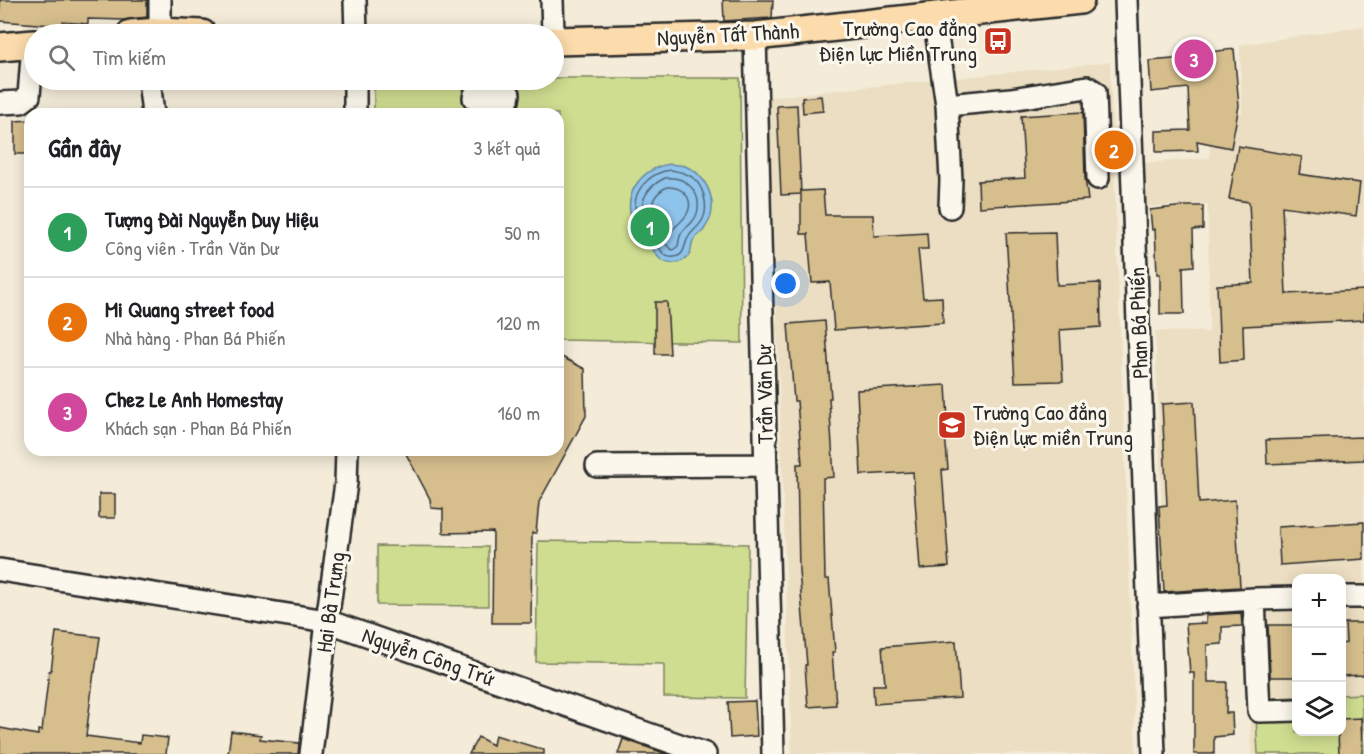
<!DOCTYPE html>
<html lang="vi">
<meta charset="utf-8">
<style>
:root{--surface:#fff;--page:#f2f2f2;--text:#202124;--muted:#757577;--line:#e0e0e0;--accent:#c8321e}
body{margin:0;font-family:"Patrick Hand",sans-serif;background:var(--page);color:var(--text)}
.controls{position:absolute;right:18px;bottom:18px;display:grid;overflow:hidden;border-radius:12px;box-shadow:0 3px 15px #0003}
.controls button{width:54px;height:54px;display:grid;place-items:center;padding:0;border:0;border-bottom:2px solid var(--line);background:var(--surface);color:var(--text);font:30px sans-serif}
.you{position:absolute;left:786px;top:284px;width:21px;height:21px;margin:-15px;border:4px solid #fff;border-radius:50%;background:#1a73e8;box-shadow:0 0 0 9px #1a73e833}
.badge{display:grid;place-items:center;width:39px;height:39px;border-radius:50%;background:var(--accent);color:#fff;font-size:20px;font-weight:700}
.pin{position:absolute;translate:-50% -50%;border:3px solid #fff;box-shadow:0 2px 6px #0006}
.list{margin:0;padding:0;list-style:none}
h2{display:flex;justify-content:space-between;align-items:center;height:78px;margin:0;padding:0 24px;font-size:26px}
h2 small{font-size:20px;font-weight:400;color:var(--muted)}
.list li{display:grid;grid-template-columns:39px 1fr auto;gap:18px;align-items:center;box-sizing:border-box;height:90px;padding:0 24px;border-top:2px solid var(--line)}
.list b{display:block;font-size:22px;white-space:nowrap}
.list p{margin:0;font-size:20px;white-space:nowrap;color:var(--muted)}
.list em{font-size:20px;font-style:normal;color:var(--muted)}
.icon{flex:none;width:33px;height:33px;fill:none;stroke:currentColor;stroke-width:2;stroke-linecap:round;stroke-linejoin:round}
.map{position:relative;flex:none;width:1364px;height:754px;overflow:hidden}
.search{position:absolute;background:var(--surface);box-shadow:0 3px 15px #0003;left:24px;top:24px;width:540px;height:66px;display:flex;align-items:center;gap:15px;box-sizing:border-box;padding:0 21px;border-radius:33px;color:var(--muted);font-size:22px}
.panel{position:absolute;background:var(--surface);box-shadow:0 3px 15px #0003;left:24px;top:108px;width:540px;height:348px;border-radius:18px}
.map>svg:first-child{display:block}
.built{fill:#ebdec2;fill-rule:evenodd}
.green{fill:#cfdd90;stroke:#7d845e;stroke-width:1.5}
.water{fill:#8ec3ec;stroke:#66869f;stroke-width:1.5}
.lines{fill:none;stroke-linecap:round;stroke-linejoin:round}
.shore{stroke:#536878;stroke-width:1.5}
.building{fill:#d6be8d;stroke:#2b2b2b;stroke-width:1.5}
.minor-casing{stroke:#2b2b2b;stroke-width:26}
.major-casing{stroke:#2b2b2b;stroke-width:32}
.minor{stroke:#fbf7ec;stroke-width:21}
.major{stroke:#fcdcac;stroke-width:27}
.labels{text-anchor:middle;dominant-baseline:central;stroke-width:6;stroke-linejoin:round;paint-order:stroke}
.poi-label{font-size:22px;fill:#2b2b2b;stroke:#fbf7ec;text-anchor:end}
.street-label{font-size:22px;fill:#2b2b2b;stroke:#fbf7ec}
</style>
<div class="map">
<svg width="1364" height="754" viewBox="0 0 1364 754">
<rect width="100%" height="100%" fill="#f4ecd9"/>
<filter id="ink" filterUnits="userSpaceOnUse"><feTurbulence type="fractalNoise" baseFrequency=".0167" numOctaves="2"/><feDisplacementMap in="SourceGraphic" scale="12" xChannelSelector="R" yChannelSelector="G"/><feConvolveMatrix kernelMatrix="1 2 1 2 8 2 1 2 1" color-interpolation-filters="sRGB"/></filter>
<g filter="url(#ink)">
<path class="built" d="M 1364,26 L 1364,754 L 1251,754 L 1246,606 L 1166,615 L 1155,331 L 1209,332 L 1208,204 L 1144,207 L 1144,163 L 1210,158 L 1208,116 L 1242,113 L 1240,45 ZM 1296,578 L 1342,578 L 1342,732 L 1296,732 Z
M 1110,62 L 1136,754 L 792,754 L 769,97 Z"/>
<path class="green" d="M 554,78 L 740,78 L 742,343 L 558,340 L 558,114 L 374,114 L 374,80 L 554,80 Z
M 538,541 L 748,544 L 745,698 L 664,697 L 664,664 L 536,662 Z
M 377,546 L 488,547 L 488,606 L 377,605 Z
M 1361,694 L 1364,754 L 1258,754 L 1255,699 L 1296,697 L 1296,732 L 1342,732 L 1342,695 Z"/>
<path class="water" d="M 671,164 C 675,165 681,165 685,166 C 705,173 717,199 710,219 C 708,223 705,228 703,231 C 700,234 695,237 693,241 C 691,243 692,247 691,250 C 690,257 682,262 674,263 C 665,265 656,257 653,249 C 652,248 650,242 649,241 C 646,236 640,233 636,228 C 618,199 640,167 671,164 Z"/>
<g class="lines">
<path class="shore" d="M 671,170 C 689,173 699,178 704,196 C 706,204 707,211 703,219 C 699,227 693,230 689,236 C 683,244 687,255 674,257 C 660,259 660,244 653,236 C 647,229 640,225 637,215 C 629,192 650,172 671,170 Z
M 665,178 C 675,177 684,179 691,187 C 700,196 701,212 692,222 C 689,226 685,228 682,232 C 679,236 679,242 678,246 L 673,250 C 664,246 665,238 659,231 C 656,227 651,225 648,221 C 635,203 648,186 665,178 Z
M 667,187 C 681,186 694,197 688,212 C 685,219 677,225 672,230 L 669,229 C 665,224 659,220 655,215 C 647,203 657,192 667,187 Z"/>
</g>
<path class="building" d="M 0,0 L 147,0 L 147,17 L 125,20 L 88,19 L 88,24 L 63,22 L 63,26 L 0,21 Z
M 723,0 L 773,0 L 772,18 L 724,21 Z
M 1234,49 L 1239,106 L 1231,148 L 1197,141 L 1198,151 L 1156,152 L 1156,131 L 1190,130 L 1188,88 L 1151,92 L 1149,61 L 1185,58 L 1185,52 L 1201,51 L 1201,53 Z
M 821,96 L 823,111 L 803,113 L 802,98 Z
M 797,105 L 801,194 L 781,195 L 777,106 Z
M 1083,112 L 1085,178 L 1088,200 L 979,207 L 978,181 L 1025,178 L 1021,116 Z
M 30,120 L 30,154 L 15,154 L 15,121 Z
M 1238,146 L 1302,157 L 1299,174 L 1360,183 L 1356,216 L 1282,206 L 1286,294 L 1364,290 L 1364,320 L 1243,326 L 1244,360 L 1220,362 L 1217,285 L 1253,283 L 1249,202 L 1229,199 Z
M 823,190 L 825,215 L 873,215 L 874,236 L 927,233 L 928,249 L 918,249 L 923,298 L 942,297 L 943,323 L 834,330 L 830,282 L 812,283 L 808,234 L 801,234 L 801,191 Z
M 1185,206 L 1203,206 L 1203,229 L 1193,230 L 1194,266 L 1183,267 L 1184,314 L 1160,314 L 1160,274 L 1157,274 L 1155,229 L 1152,230 L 1150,210 Z
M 1055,232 L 1057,285 L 1100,283 L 1101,327 L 1060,330 L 1063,381 L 1015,382 L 1006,233 Z
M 655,302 L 667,302 L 670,354 L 655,354 Z
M 825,321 L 831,398 L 829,398 L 834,477 L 823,478 L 825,579 L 829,579 L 835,652 L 832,652 L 836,705 L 808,707 L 805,665 L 807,665 L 799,571 L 797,464 L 802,464 L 797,401 L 794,401 L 788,324 Z
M 558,355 L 585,369 L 586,416 L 539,502 L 536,533 L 532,533 L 531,623 L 492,623 L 493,532 L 443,533 L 443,509 L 431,508 L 430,499 L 404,450 L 558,450 Z
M 946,385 L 948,421 L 944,422 L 948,469 L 942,470 L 949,567 L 920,569 L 913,472 L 861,475 L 857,390 Z
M 1194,402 L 1199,503 L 1235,500 L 1240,587 L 1164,592 L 1159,506 L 1167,505 L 1162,404 Z
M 1364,437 L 1364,460 L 1267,464 L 1266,440 Z
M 99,494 L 115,494 L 115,518 L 99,518 Z
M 1364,522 L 1364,559 L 1280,565 L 1278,527 Z
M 1241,613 L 1242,626 L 1222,627 L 1222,644 L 1207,645 L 1208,682 L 1227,682 L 1226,713 L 1232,713 L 1233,735 L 1214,737 L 1214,754 L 1194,754 L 1194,673 L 1190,673 L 1186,624 L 1206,623 L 1206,615 Z
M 1345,623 L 1364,623 L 1364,675 L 1341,676 L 1341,644 L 1346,643 Z
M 1268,625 L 1296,625 L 1296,677 L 1270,677 Z
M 56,632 L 100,637 L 95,672 L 94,672 L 86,736 L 140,743 L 141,735 L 168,738 L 166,754 L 0,754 L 0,728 L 38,735 L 38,730 L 42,731 L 49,671 L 51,671 Z
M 956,641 L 960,698 L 874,704 L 873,685 L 885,685 L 882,647 Z
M 755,701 L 757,736 L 730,738 L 728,702 Z
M 1361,718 L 1362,754 L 1339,754 L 1338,732 L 1341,732 L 1341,719 Z
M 231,731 L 261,735 L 260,739 L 299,743 L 298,754 L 228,754 Z
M 495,735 L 544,750 L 544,754 L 469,754 L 478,737 L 493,745 Z
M 623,739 L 667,754 L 618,754 Z"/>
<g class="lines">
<g class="minor-casing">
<path id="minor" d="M 355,0 L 356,34
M 552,0 L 553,34
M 1126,0 L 1154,754
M 934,16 L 947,105 L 1011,99 L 1087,87 L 1095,92 L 1098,178
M 160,32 L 160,0
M 755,36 L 773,754
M 149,80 L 153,114
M 0,103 L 21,102 L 29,96 L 33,44
M 947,105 L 951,180 L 950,207
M 355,114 L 355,80
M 483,114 L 484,98 L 474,98 L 475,94 L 509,94 L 508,100 L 500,99 L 500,114
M 597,466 L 766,465
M 0,570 L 327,621 L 705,754
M 1342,597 L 1364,597
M 1254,599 L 1259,711 L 1296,710
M 1148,606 L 1254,599 L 1296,598
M 311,754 L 327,621 L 346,483 L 347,450"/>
</g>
<g class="major-casing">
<path id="major" d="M 131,34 L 160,32 L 202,34
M 554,41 L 755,36 L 1080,0
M 0,47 L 34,44"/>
</g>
<use href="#minor" class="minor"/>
<use href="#major" class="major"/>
</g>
</g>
<defs>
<g id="bus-square" transform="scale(1.5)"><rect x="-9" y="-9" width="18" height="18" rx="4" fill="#c8321e" stroke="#fbf7ec"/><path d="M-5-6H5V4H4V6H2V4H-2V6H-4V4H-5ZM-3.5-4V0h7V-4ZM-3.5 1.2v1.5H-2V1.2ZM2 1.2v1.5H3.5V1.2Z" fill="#fff"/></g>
<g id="school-square" transform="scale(1.5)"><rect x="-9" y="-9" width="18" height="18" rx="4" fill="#c8321e" stroke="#fbf7ec"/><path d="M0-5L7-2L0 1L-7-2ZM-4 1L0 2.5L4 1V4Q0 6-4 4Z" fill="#fff"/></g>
</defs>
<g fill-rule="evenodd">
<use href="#bus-square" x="998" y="41"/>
<use href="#school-square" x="952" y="425"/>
</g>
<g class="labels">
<g class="poi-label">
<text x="977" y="28">Trường Cao đẳng<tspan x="977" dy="25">Điện lực Miền Trung</tspan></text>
<text x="973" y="412" text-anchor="start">Trường Cao đẳng<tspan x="973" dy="25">Điện lực miền Trung</tspan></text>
</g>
<g class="street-label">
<text transform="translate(728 34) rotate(-3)">Nguyễn Tất Thành</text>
<text transform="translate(1138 323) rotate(-92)">Phan Bá Phiến</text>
<text transform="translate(764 395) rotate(-91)">Trần Văn Dư</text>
<text transform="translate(330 602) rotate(-82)">Hai Bà Trưng</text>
<text transform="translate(428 656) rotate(19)">Nguyễn Công Trứ</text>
</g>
</g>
</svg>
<div class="controls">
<button>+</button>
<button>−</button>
<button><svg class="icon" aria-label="layers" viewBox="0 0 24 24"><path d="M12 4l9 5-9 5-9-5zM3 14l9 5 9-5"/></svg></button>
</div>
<div class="you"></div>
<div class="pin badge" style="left:650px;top:227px;background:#2e9e5b">1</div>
<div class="pin badge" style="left:1114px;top:150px;background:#e8710a">2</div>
<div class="pin badge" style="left:1194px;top:59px;background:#d1479c">3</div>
<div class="search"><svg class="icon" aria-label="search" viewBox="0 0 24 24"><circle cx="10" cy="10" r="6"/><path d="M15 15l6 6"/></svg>Tìm kiếm</div>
<section class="panel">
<h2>Gần đây<small>3 kết quả</small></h2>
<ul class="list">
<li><span class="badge" style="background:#2e9e5b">1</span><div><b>Tượng Đài Nguyễn Duy Hiệu</b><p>Công viên · Trần Văn Dư</p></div><em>50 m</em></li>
<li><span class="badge" style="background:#e8710a">2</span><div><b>Mi Quang street food</b><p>Nhà hàng · Phan Bá Phiến</p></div><em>120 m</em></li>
<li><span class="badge" style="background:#d1479c">3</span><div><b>Chez Le Anh Homestay</b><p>Khách sạn · Phan Bá Phiến</p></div><em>160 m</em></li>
</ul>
</section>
</div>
